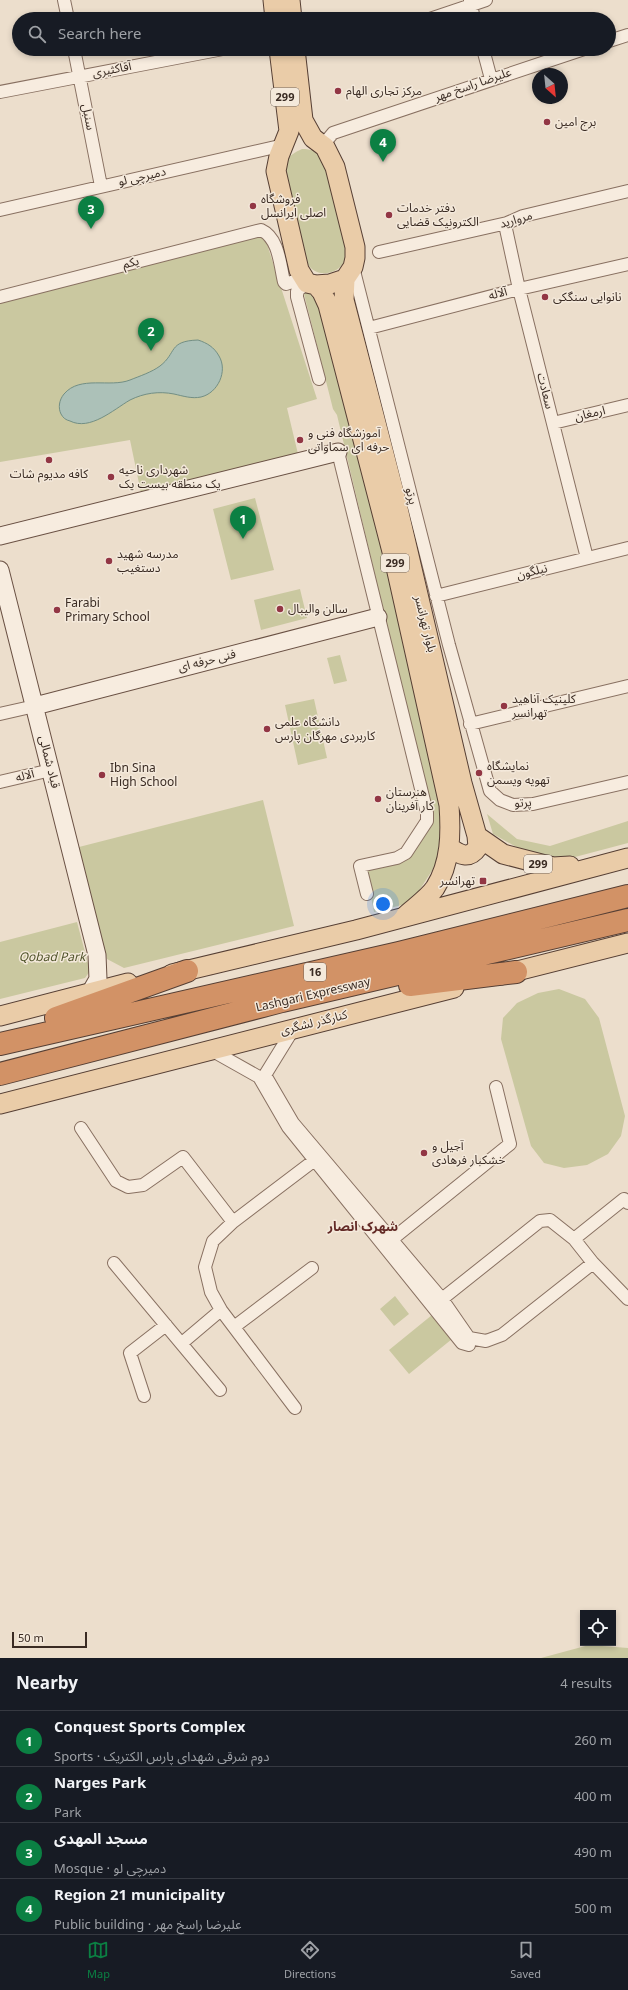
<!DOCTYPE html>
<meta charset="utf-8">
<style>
:root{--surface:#171b24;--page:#242831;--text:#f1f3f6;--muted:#9ea1a6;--line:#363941;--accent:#0b8043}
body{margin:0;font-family:Georgia,"Noto Sans Arabic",serif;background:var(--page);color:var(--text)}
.controls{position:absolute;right:12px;bottom:12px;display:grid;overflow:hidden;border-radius:0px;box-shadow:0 2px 6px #0003}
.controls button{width:36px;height:36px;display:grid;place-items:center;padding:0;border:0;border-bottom:1px solid var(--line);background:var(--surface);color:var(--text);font:20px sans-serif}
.compass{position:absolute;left:532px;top:68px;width:36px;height:36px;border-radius:50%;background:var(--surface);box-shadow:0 2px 6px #0003;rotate:153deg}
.scale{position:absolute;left:12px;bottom:10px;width:75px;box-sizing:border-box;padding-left:4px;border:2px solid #3a2b23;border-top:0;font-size:11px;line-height:14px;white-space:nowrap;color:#3a2b23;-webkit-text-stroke:3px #f4e9db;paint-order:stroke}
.you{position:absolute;left:383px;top:904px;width:14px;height:14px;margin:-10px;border:3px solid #fff;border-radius:50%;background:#1a73e8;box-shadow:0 0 0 6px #1a73e833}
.badge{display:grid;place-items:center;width:26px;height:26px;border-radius:50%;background:var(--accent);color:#fff;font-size:13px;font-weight:700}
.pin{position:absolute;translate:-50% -33px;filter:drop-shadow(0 1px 2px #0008)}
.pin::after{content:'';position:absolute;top:21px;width:14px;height:12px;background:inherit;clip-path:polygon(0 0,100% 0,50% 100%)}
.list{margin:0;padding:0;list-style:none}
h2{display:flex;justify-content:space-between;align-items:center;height:52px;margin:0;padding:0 16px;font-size:17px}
h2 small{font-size:13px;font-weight:400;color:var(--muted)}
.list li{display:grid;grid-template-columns:26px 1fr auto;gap:12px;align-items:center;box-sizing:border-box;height:56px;padding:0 16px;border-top:1px solid var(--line)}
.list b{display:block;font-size:15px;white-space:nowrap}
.list p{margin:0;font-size:13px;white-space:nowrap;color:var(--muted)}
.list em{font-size:13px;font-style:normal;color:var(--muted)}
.icon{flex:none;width:22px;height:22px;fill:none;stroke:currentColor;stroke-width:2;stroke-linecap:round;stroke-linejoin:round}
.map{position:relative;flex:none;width:628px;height:1658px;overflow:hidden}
.search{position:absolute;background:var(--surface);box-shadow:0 2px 6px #0003;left:12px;right:12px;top:12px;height:44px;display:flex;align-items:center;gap:10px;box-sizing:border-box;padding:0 14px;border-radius:22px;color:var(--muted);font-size:15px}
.sheet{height:276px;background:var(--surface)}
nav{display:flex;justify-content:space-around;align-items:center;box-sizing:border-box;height:56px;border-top:1px solid var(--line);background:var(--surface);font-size:11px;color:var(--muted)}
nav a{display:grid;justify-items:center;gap:2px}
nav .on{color:var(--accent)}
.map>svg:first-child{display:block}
.green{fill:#cac8a0}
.water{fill:#acc1b8;stroke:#738f84}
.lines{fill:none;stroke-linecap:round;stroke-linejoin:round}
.street-casing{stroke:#887061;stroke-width:14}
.secondary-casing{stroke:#6a5144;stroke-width:19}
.primary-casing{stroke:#563f34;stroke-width:21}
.highway-casing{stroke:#563f34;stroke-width:24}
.street{stroke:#f7ecdf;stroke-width:12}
.secondary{stroke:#f7ecdf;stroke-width:17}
.primary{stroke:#eacca8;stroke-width:19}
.highway{stroke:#d29266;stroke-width:22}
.poi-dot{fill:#923644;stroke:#f4e9db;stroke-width:1.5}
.labels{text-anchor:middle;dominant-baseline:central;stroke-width:3;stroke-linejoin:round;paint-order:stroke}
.shield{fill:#f4e9db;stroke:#72645a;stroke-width:1}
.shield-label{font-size:11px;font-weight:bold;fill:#3a2b23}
.street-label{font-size:12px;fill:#3a2b23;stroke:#f4e9db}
.poi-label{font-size:12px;fill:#3a2b23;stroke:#f4e9db;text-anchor:start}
.park-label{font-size:12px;font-style:italic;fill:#50542b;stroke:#f4e9db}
.neighbourhood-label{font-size:13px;font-weight:bold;fill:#632a26;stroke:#f4e9db}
</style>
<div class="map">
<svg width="628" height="1658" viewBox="0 0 628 1658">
<rect width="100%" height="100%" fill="#ecdecc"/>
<path class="green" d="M 302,149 C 311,149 317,151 325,157 C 330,176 351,244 346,259 C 342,270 326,277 315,271 C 311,269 308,265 305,260 L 284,175 C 285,161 288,155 302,149 Z
M 258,234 L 264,235 L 317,399 L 287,408 L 298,454 L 141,493 L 130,440 L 0,462 L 0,303 Z
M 307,290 L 323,302 L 448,816 L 435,866 L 413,900 L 402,905 L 374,912 L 365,867 L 399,860 L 428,824 L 403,693 L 337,415 L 333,409 L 304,294 L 304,291 Z
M 255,498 L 274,570 L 231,580 L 213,509 Z
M 300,589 L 307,618 L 261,630 L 254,600 Z
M 340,655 L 347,681 L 334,684 L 327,658 Z
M 314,699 L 327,758 L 298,765 L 285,705 Z
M 263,800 L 294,926 L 124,968 L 107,959 L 79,847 Z
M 487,814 L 517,839 L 550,846 L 628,821 L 628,843 L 575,857 L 536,858 L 493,834 Z
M 77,922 L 90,971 L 85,978 L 0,999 L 0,942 Z
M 559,989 L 585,999 L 599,1018 L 625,1116 L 621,1136 L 608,1154 L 587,1165 L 564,1168 L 544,1163 L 531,1146 L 501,1039 L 503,1018 L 517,1003 L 538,993 Z
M 395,1296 L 409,1314 L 394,1326 L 380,1309 Z
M 432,1315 L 452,1339 L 409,1374 L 389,1350 Z
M 589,1645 L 628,1648 L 628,1658 L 541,1658 Z"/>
<path class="water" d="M 198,340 C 207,343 214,347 219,356 C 228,371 218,393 201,397 C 192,399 183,396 174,394 C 159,391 144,393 130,400 C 113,410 90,431 70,421 C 66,420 63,418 61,414 C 58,408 59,400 64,394 C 80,375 110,388 130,380 C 140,376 152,372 160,366 C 177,353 168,341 198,340 Z"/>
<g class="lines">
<g class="street-casing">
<path id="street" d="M 64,0 L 68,19
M 470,0 L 474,19
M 430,19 L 486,0
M 609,41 L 628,35
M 74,49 L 101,186
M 483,49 L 491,79
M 0,92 L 223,49
M 325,147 L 328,139 L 333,133 L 584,49
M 0,210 L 284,145
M 507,223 L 506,229 L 519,289 L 587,558
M 379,252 L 507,223 L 523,216 L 628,191
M 353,267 L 449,645 L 490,791 L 500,800 L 513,805 L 533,804 L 628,782
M 307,283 L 297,291 L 297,297 L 319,379
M 0,297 L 261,230 C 279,238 280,265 284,282 L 286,284 L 303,278
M 369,328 L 519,289 L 628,264
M 553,423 L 628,405
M 338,452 L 427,813 L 427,821 L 406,853 L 397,858 L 360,866 L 367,894
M 436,596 L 628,548
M 0,714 L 35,706
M 470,724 L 628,686
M 0,782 L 51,770
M 211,1050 L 259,1077 L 288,1127 L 462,1343 L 469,1345 L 469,1338 L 442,1299 L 293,1123 L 265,1075 L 294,1028
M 81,1128 L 116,1181 L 128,1187 L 143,1185 L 183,1157 L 233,1222
M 574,1239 L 624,1199 L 628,1203
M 385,1245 L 510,1144 L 496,1087
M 114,1263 L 220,1390
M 442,1299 L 540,1221 L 550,1220 L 574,1239 L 593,1263 L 628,1299
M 234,1327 L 312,1268
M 469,1338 L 486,1341 L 502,1335 L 593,1263
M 182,1343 L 221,1310
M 144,1396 L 130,1353 L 166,1325
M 295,1408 L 221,1310 L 211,1292 L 205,1267 L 213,1241 L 233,1222 L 320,1156"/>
</g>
<g class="secondary-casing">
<path id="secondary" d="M 0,536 L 338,452
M 0,570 L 97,955 L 98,979 L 90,993
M 35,706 L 378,617"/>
</g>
<g class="primary-casing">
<path id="primary" d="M 273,0 L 275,19
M 290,0 L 292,19
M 279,49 L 289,131 L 279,156 L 276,171 L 299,270 L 307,283 L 316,285 L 330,284 L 345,279 L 353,267 L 355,258 L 355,247 L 335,167 L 325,147 L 313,138 L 303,120 L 295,49
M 345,279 L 344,300 L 396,500 L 462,783 L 477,836 L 478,847 C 469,860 460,855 449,847
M 316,285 L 322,292 L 328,305 L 395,563 L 449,805 C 451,833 451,863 435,888 C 428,898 415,907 405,916
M 477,836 L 503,854 L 553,867 L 570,866
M 172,974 L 356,930 L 628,858
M 501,975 L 628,943
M 0,1016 L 128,983
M 0,1104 L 454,988"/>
</g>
<g class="highway-casing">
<path id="highway" d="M 410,985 L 516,972
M 56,1018 L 187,971
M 0,1044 L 399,953 L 628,896
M 0,1074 L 282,1001 L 628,920"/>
</g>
<use href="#street" class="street"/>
<use href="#secondary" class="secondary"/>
<use href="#primary" class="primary"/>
<use href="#highway" class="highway"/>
</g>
<g class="poi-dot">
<circle cx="338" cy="91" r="4"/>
<circle cx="547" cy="122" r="4"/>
<circle cx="253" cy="206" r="4"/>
<circle cx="389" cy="215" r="4"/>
<circle cx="545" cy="297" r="4"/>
<circle cx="300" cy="440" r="4"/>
<circle cx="49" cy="460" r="4"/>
<circle cx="111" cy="477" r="4"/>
<circle cx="109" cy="561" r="4"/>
<circle cx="280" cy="609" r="4"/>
<circle cx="57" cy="610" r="4"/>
<circle cx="504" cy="706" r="4"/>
<circle cx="267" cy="729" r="4"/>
<circle cx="479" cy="773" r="4"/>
<circle cx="102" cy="775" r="4"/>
<circle cx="378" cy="799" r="4"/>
<rect x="479" y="877" width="8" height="8" rx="2"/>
<circle cx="424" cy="1153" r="4"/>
</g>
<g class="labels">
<g class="shield">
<rect x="271" y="88" width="28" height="18" rx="3"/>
<rect x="381" y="554" width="28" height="18" rx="3"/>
<rect x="524" y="855" width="28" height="18" rx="3"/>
<rect x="304" y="963" width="22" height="18" rx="3"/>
</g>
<g class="shield-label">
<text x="285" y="97">299</text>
<text x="395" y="563">299</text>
<text x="538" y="864">299</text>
<text x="315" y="972">16</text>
</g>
<g class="street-label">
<text transform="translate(112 70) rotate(-11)">آقاکثیری</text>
<text transform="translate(473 85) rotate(-19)">علیرضا راسخ مهر</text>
<text transform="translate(88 117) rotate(79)">سنبل</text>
<text transform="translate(142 177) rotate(-13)">دمیرچی لو</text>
<text transform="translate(516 220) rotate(-16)">مروارید</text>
<text transform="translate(131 263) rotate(-14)">یکم</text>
<text transform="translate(498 294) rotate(-15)">آلاله</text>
<text transform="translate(545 391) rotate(76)">سعادت</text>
<text transform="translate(590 414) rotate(-13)">ارمغان</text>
<text transform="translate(411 496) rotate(76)">پرتو</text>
<text transform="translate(532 572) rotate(-14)">نیلگون</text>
<text transform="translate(425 624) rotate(76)">بلوار تهرانسر</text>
<text transform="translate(207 661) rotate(-14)">فنی حرفه ای</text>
<text transform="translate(49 762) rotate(76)">قباد شمالی</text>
<text transform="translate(25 776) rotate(-14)">آلاله</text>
<text transform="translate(523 803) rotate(-3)">پرتو</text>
<text transform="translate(313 995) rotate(-13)">Lashgari Expressway</text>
<text transform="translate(314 1023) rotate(-14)">کنارگذر لشگری</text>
</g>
<g class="poi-label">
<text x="346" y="91">مرکز تجاری الهام</text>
<text x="555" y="122">برج امین</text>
<text x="261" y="199">فروشگاه<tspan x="261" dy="14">اصلی ایرانسل</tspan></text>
<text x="397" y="208">دفتر خدمات<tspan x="397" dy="14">الکترونیک قضایی</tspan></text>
<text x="553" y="297">نانوایی سنگکی</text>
<text x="308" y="433">آموزشگاه فنی و<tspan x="308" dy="14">حرفه ای سماواتی</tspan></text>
<text x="119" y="470">شهرداری ناحیه<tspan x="119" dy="14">یک منطقه بیست یک</tspan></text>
<text x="49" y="474" text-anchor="middle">کافه مدیوم شات</text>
<text x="117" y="554">مدرسه شهید<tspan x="117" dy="14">دستغیب</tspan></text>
<text x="65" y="603">Farabi<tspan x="65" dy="14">Primary School</tspan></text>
<text x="288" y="609">سالن والیبال</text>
<text x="512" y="699">کلینیک آناهید<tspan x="512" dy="14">تهرانسر</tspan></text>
<text x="275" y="722">دانشگاه علمی<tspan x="275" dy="14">کاربردی مهرگان پارس</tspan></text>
<text x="487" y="766">نمایشگاه<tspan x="487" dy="14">تهویه ویسمن</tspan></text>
<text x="110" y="768">Ibn Sina<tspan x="110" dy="14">High School</tspan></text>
<text x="386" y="792">هنرستان<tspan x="386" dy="14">کار آفرینان</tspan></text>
<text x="475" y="881" text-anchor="end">تهرانسر</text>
<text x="432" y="1146">آجیل و<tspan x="432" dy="14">خشکبار فرهادی</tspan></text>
</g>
<g class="park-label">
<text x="52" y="957">Qobad Park</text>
</g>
<g class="neighbourhood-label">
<text x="363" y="1227">شهرک انصار</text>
</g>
</g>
</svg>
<div class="controls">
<button><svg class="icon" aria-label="locate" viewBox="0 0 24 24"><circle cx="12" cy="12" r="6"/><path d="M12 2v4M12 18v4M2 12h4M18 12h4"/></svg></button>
</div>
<svg class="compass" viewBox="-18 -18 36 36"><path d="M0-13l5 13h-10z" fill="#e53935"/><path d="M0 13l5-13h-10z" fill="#9ea1a6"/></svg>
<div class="scale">50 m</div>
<div class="you"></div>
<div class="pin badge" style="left:243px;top:539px">1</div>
<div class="pin badge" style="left:151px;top:351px">2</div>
<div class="pin badge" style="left:91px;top:229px">3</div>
<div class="pin badge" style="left:383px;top:162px">4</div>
<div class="search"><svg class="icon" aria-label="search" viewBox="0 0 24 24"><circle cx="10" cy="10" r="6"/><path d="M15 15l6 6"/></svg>Search here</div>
</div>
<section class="sheet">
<h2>Nearby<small>4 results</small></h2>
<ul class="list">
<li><span class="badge">1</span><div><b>Conquest Sports Complex</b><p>Sports · دوم شرقی شهدای پارس الکتریک</p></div><em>260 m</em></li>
<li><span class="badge">2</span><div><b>Narges Park</b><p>Park</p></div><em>400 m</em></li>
<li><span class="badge">3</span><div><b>مسجد المهدی</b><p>Mosque · دمیرچی لو</p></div><em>490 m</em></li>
<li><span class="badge">4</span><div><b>Region 21 municipality</b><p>Public building · علیرضا راسخ مهر</p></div><em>500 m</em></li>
</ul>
</section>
<nav>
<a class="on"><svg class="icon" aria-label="map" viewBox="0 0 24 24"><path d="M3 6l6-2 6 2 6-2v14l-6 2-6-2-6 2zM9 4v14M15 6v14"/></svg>Map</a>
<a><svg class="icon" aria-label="directions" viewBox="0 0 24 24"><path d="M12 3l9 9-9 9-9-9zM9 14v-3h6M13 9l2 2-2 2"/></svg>Directions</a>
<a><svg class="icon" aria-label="saved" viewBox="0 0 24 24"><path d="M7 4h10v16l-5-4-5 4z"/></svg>Saved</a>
</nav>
